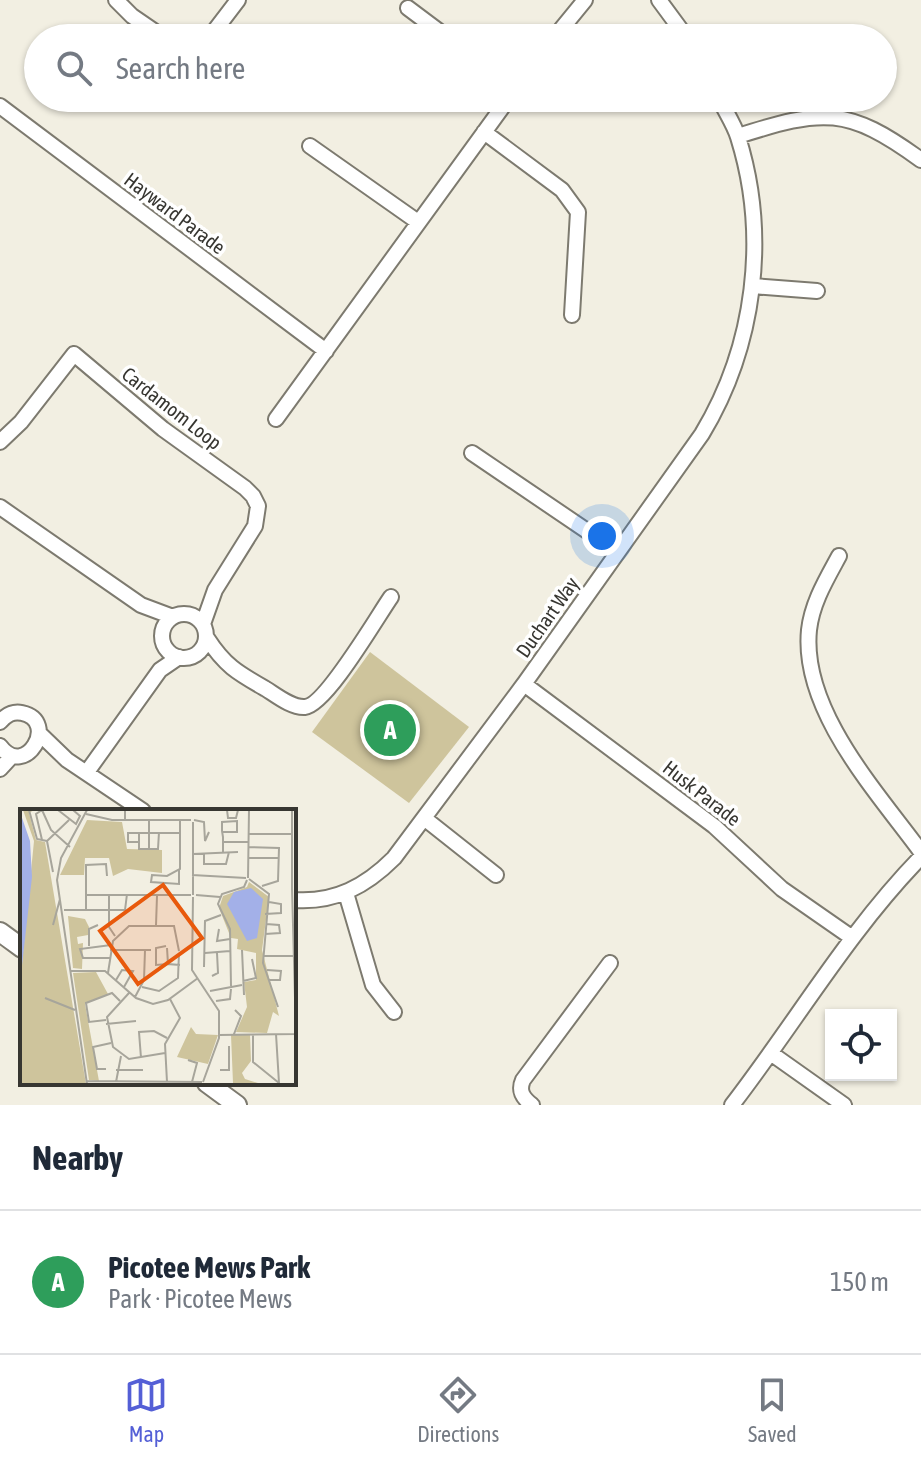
<!DOCTYPE html>
<meta charset="utf-8">
<style>
:root{--surface:#fff;--page:#f2f2f3;--text:#1f2937;--muted:#747a83;--line:#e0e1e3;--accent:#545fd6}
body{margin:0;font-family:"Asap Condensed",sans-serif;background:var(--page);color:var(--text)}
.controls{position:absolute;right:24px;bottom:24px;display:grid;overflow:hidden;border-radius:0px;box-shadow:0 2px 6px #0004}
.controls button{width:72px;height:72px;display:grid;place-items:center;padding:0;border:0;border-bottom:2px solid var(--line);background:var(--surface);color:var(--text);font:40px sans-serif}
.you{position:absolute;left:602px;top:536px;width:28px;height:28px;margin:-20px;border:6px solid #fff;border-radius:50%;background:#1a73e8;box-shadow:0 0 0 12px #1a73e833}
.badge{display:grid;place-items:center;width:52px;height:52px;border-radius:50%;background:var(--accent);color:#fff;font-size:26px;font-weight:700}
.pin{position:absolute;translate:-50% -50%;border:4px solid #fff;box-shadow:0 2px 8px #0006}
.list{margin:0;padding:0;list-style:none}
h2{display:flex;justify-content:space-between;align-items:center;height:104px;margin:0;padding:0 32px;font-size:34px}
h2 small{font-size:26px;font-weight:400;color:var(--muted)}
.list li{display:grid;grid-template-columns:52px 1fr auto;gap:24px;align-items:center;box-sizing:border-box;height:144px;padding:0 32px;border-top:2px solid var(--line)}
.list b{display:block;font-size:30px;white-space:nowrap}
.list p{margin:0;font-size:26px;white-space:nowrap;color:var(--muted)}
.list em{font-size:26px;font-style:normal;color:var(--muted)}
.icon{flex:none;width:44px;height:44px;fill:none;stroke:currentColor;stroke-width:2;stroke-linecap:round;stroke-linejoin:round}
.map{position:relative;flex:none;width:921px;height:1105px;overflow:hidden}
.search{position:absolute;background:var(--surface);box-shadow:0 2px 6px #0004;left:24px;right:24px;top:24px;height:88px;display:flex;align-items:center;gap:20px;box-sizing:border-box;padding:0 28px;border-radius:44px;color:var(--muted);font-size:30px}
.sheet{height:248px;background:var(--surface)}
nav{display:flex;justify-content:space-around;align-items:center;box-sizing:border-box;height:112px;border-top:2px solid var(--line);background:var(--surface);font-size:22px;color:var(--muted)}
nav a{display:grid;justify-items:center;gap:4px}
nav .on{color:var(--accent)}
.map>svg:first-child{display:block}
.green{fill:#cec49c}
.lines{fill:none;stroke-linecap:round;stroke-linejoin:round}
.minor-casing{stroke:#7d7a6f;stroke-width:18}
.major-casing{stroke:#7d7a6f;stroke-width:22}
.minor{stroke:#fff;stroke-width:14}
.major{stroke:#fff;stroke-width:18}
.labels{text-anchor:middle;dominant-baseline:central;stroke-width:7;stroke-linejoin:round;paint-order:stroke}
.street-label{font-size:20px;fill:#373631;stroke:#fff}
.inset-road{fill:none;stroke:#a7a59b;stroke-width:2}
.view{fill:#e8590c;fill-opacity:0.15;stroke:#e8590c;stroke-width:4}
.inset-edge{fill:none;stroke:#373631;stroke-width:4}
</style>
<div class="map">
<svg width="921" height="1105" viewBox="0 0 921 1105">
<rect width="100%" height="100%" fill="#f2efe2"/>
<path class="green" d="M 370,652 L 469,727 L 409,803 L 312,732 Z"/>
<g class="lines">
<g class="minor-casing">
<path id="minor" d="M 116,0 L 132,16 L 164,38
M 659,0 L 687,38
M 408,8 L 448,38
M 209,38 L 238,0
M 554,38 L 585,0
M 0,106 L 326,351
M 484,132 L 562,190 L 578,212 L 572,315
M 738,136 C 823,109 847,106 921,160
M 310,146 L 418,222
M 753,286 L 817,291
M 276,419 L 509,98
M 0,442 L 21,422 L 74,354 L 163,429 L 245,488 L 253,496 L 258,506 L 255,526 L 215,590 L 203,624
M 472,453 L 618,552
M 0,507 L 141,605 L 173,617
M 839,556 C 826,580 812,603 809,630 C 801,710 877,792 921,852
M162 636a22 22 0 1 1 44 0a22 22 0 1 1-44 0Z
M 207,638 C 225,666 238,673 266,689 C 277,696 292,708 305,707 C 326,705 377,617 391,597
M 524,684 L 714,826 L 782,889 L 851,937
M 0,722 C 6,715 12,711 22,713 C 60,721 25,780 0,746
M 40,734 L 67,760 L 143,811
M 0,769 L 12,756
M 87,772 L 160,670 L 179,657
M 424,818 L 496,875
M 346,893 L 373,985 L 394,1012
M 294,900 C 335,903 366,886 394,858 L 524,684 L 702,434 C 755,346 769,236 738,137 C 734,124 725,111 719,98
M 772,1054 L 844,1105
M 532,1105 C 523,1098 518,1091 523,1080 L 610,963
M 732,1105 C 796,1022 848,932 921,857"/>
</g>
<g class="major-casing">
<path id="major" d="M 0,932 L 22,948
M 207,1083 L 237,1105"/>
</g>
<use href="#minor" class="minor"/>
<use href="#major" class="major"/>
</g>
<g class="labels">
<g class="street-label">
<text transform="translate(175 213) rotate(37)">Hayward Parade</text>
<text transform="translate(172 408) rotate(38)">Cardamom Loop</text>
<text transform="translate(547 617) rotate(-55)">Duchart Way</text>
<text transform="translate(702 793) rotate(38)">Husk Parade</text>
</g>
</g>
<g transform="translate(20 809)">
<rect width="276" height="276" fill="#f2efe2"/>
<path d="M 3,1 L 14,1 L 9,4 L 16,31 L 25,33 L 66,275 L 0,275 L 0,174 L 14,32 ZM 67,11 L 102,13 L 107,40 L 142,41 L 142,64 L 108,60 L 93,67 L 89,49 L 65,49 L 64,66 L 40,66 ZM 229,73 L 249,88 L 242,141 L 259,207 L 253,203 L 247,224 L 216,223 L 227,198 L 224,173 L 236,171 L 236,144 L 217,140 L 218,130 L 211,129 L 199,99 L 203,87 L 227,78 ZM 48,107 L 65,110 L 69,118 L 68,126 L 57,128 L 58,135 L 63,134 L 62,160 L 53,159 ZM 76,163 L 88,185 L 65,195 L 79,272 L 69,271 L 53,164 ZM 171,218 L 176,225 L 198,226 L 188,255 L 157,248 ZM 211,226 L 230,226 L 231,252 L 222,264 L 225,270 L 241,275 L 213,274 Z" fill="#cec49c"/>
<path d="M 0,3 L 10,32 L 12,68 L 0,174 ZM 231,79 L 243,90 L 237,129 L 227,132 L 207,95 L 214,83 Z" fill="#a3b0e8"/>
<path class="inset-road" d="M 9,1 L 17,30 L 27,32M 22,1 L 16,5 L 22,31M 22,1 L 31,21 L 50,38M 38,1 L 56,15 L 60,7 L 53,1M 67,1 L 41,49 L 37,71 L 67,275M 207,1 L 208,9 L 216,9 L 218,1M 66,5 L 92,11 L 171,11M 105,11 L 105,1 L 134,1M 129,11 L 129,40M 174,11 L 184,13 L 185,32 L 189,23M 119,23 L 119,40 L 138,40 L 139,23M 203,23 L 217,23 L 217,12 L 202,13 L 202,22 L 203,28 L 203,44M 229,25 L 271,25M 27,32 L 33,63M 27,32 L 49,11M 119,33 L 108,33 L 108,24 L 160,24M 204,33 L 229,33M 229,38 L 259,39 L 258,72 L 242,77M 173,45 L 218,43M 184,45 L 184,55 L 206,55 L 209,43M 229,49 L 259,49M 159,61 L 159,75 L 131,73 L 132,66 L 147,67 L 160,60 L 160,11M 172,66 L 226,69M 228,69 L 229,1M 229,70 L 249,85 L 243,154 L 258,198M 272,79 L 276,225M 272,81 L 272,1M 66,86 L 171,86M 89,86 L 89,118 L 95,127M 173,86 L 173,13M 176,86 L 200,88M 173,88 L 172,161 L 199,202 L 199,229 L 183,273M 44,101 L 105,101 L 107,85M 66,101 L 66,56 L 86,55 L 87,67M 245,105 L 261,104 L 261,95 L 249,93M 33,116 L 40,90M 136,116 L 137,87M 199,120 L 197,132 L 210,130M 245,125 L 260,124 L 259,116 L 246,115M 69,137 L 69,120 L 78,116M 146,137 L 136,139 L 136,156 L 148,155M 147,139 L 148,155 L 160,156M 90,141 L 131,141M 222,141 L 224,186M 185,144 L 210,142M 244,147 L 273,147M 90,149 L 63,149 L 60,140 L 91,136M 184,158 L 185,112 L 201,106M 247,161 L 261,162 L 260,171 L 248,171M 51,162 L 85,162 L 116,189 L 133,195 L 148,191 L 178,169M 88,164 L 93,132 L 109,117 L 154,117 L 159,142M 192,167 L 198,164 L 197,144M 96,171 L 102,161 L 113,162 L 104,178M 223,172 L 236,169 L 232,150M 211,177 L 210,120 L 198,95 L 202,85 L 224,78 L 227,71M 122,178 L 139,182 L 158,169 L 159,144M 190,182 L 222,176M 109,184 L 87,208 L 93,238 L 109,250 L 145,244M 115,188 L 124,171 L 125,141M 25,189 L 55,201M 196,192 L 210,190 L 211,180M 86,211 L 69,213 L 66,194 L 92,184 L 100,192M 86,215 L 116,212M 214,225 L 221,207 L 215,201M 233,225 L 233,253 L 259,274M 256,225 L 259,274M 199,226 L 276,225M 121,249 L 119,223 L 134,222 L 147,229M 168,251 L 177,254 L 172,273M 86,260 L 77,260 L 73,238 L 91,234M 96,261 L 123,261M 200,261 L 209,261 L 209,237M 66,272 L 182,273M 96,273 L 101,247M 147,273 L 145,235 L 160,209 L 150,190"/>
<path class="view" d="M 143,76 L 182,129 L 118,175 L 80,122 Z"/>
<rect width="276" height="276" class="inset-edge"/>
</g>
</svg>
<div class="controls">
<button><svg class="icon" aria-label="locate" viewBox="0 0 24 24"><circle cx="12" cy="12" r="6"/><path d="M12 2v4M12 18v4M2 12h4M18 12h4"/></svg></button>
</div>
<div class="you"></div>
<div class="pin badge" style="left:390px;top:730px;background:#2e9e5b">A</div>
<div class="search"><svg class="icon" aria-label="search" viewBox="0 0 24 24"><circle cx="10" cy="10" r="6"/><path d="M15 15l6 6"/></svg>Search here</div>
</div>
<section class="sheet">
<h2>Nearby<small></small></h2>
<ul class="list">
<li><span class="badge" style="background:#2e9e5b">A</span><div><b>Picotee Mews Park</b><p>Park · Picotee Mews</p></div><em>150 m</em></li>
</ul>
</section>
<nav>
<a class="on"><svg class="icon" aria-label="map" viewBox="0 0 24 24"><path d="M3 6l6-2 6 2 6-2v14l-6 2-6-2-6 2zM9 4v14M15 6v14"/></svg>Map</a>
<a><svg class="icon" aria-label="directions" viewBox="0 0 24 24"><path d="M12 3l9 9-9 9-9-9zM9 14v-3h6M13 9l2 2-2 2"/></svg>Directions</a>
<a><svg class="icon" aria-label="saved" viewBox="0 0 24 24"><path d="M7 4h10v16l-5-4-5 4z"/></svg>Saved</a>
</nav>
